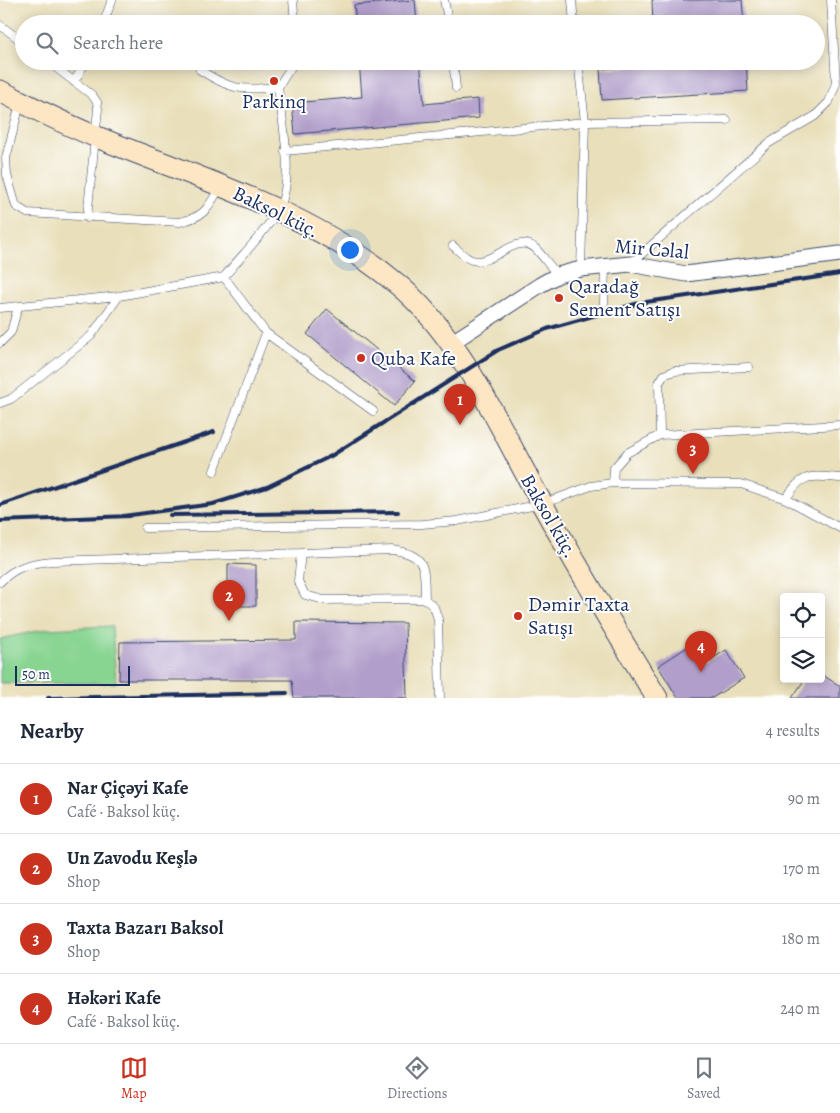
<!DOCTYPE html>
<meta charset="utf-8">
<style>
:root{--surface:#fff;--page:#f2f2f3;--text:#1f2937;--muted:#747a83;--line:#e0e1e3;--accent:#c8321e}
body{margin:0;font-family:Alegreya,serif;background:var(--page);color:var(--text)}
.controls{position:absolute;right:15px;bottom:15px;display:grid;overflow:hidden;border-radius:5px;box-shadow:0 2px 12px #0003}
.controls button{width:45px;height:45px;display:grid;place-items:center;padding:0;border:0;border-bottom:1px solid var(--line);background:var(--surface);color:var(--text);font:25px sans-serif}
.scale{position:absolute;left:15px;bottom:12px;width:115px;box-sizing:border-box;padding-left:5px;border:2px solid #1b2f5e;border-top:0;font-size:14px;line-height:18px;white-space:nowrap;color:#1b2f5e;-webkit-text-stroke:4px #fff;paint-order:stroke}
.you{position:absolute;left:349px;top:249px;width:18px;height:18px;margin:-12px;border:4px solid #fff;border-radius:50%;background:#1a73e8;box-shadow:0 0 0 8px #1a73e833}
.badge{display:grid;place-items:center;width:32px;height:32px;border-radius:50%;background:var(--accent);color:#fff;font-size:16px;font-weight:700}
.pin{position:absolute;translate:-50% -41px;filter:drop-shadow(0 1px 2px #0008)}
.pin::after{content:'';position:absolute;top:26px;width:18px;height:15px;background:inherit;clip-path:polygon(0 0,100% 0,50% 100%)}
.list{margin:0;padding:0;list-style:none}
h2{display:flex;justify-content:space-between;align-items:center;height:65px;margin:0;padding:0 20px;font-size:21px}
h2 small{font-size:16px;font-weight:400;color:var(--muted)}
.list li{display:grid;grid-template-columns:32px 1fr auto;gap:15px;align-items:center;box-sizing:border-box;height:70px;padding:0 20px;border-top:1px solid var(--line)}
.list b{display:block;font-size:19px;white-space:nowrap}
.list p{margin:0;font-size:16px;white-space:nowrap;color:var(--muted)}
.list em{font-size:16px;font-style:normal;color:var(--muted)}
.icon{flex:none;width:28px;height:28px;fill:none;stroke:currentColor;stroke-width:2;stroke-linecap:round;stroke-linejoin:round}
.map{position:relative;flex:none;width:840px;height:698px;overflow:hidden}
.search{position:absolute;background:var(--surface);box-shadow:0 2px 12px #0003;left:15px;right:15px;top:15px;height:55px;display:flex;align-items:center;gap:12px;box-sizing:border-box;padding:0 18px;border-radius:28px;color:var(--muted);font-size:19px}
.sheet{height:345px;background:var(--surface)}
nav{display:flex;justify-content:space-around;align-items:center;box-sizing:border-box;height:70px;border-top:1px solid var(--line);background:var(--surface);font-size:14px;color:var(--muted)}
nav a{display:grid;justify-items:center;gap:2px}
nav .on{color:var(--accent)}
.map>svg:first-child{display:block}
.green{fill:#88d491;stroke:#528278}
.building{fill:#b19eca}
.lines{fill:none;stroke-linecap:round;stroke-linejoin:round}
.service-casing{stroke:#3a496c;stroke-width:9}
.minor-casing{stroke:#3a496c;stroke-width:17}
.secondary-casing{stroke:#3a496c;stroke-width:23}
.service{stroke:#fff;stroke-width:8}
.minor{stroke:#fff;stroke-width:15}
.secondary{stroke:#fce6c4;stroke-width:21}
.rail{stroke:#1b2f5e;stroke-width:4}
.poi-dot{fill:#c8321e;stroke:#fff;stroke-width:2}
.labels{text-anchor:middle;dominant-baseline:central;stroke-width:4;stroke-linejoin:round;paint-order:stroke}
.poi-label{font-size:20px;fill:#1b2f5e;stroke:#fff;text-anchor:start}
.street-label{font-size:20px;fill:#1b2f5e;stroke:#fff}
</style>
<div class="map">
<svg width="840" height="698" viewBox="0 0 840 698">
<rect width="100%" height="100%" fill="#fff"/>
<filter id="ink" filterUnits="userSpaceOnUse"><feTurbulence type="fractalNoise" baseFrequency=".02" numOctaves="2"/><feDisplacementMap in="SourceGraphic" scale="10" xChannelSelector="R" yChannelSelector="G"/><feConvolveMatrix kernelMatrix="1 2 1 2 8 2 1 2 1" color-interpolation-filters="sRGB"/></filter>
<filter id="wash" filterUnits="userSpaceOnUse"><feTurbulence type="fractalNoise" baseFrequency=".0096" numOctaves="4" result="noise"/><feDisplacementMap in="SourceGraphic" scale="20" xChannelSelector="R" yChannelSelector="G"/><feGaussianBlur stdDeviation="1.12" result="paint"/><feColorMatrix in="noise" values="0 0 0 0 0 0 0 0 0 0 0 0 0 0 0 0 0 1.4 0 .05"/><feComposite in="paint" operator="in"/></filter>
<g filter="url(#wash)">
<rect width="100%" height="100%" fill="#e9dfba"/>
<path class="green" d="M 112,626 L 116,683 L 0,683 L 0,639 L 46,629 Z"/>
<g id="blocks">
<path class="building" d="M 415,0 L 417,24 L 356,24 L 354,5 Z
M 652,0 L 742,0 L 744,24 L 653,24 Z
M 359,61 L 420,61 L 424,104 L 478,99 L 479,118 L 295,134 L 292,103 L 362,97 Z
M 655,61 L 746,61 L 748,91 L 602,100 L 600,69 L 656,65 Z
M 327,309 L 415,381 L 394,406 L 307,334 Z
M 228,564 L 256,565 L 256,606 L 228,606 Z
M 296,622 L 405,623 L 407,698 L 294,698 L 292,680 L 119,680 L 120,642 L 296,640 Z
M 689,646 L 701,666 L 726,650 L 744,678 L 712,698 L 678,698 L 658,666 Z
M 821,674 L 840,686 L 840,698 L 792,698 L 805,679 L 821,679 Z"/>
</g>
</g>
<g filter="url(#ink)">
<use href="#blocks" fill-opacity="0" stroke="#3a496c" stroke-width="1"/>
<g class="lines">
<g class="service-casing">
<path id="service" d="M 293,0 L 295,24
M 444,0 L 449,24
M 572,0 L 574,24
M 103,24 L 112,0
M 0,25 L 24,43
M 47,61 L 92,95 L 97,102 L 98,109 L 87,218
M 453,61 L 456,88
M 578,61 L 585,122 L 581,269
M 200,70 C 233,91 240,90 278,87 L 295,61
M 74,82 L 86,61
M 20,104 L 6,158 L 7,175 L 16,206 L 27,213 L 180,222 C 206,216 207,209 220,187
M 285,151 L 585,122 L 727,120
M 453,246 C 459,251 465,258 472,260 C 493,267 515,232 535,248 C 543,256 550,267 558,275
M 630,264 L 769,143 L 815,116 L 829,102 L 836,83 L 831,0
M 224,277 L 266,333 L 373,411
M 604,303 L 605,266
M 0,308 L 119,296 L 224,277 C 241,256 263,235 277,212 C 296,183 282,120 278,87
M 0,343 L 11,332 L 18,307
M 0,403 L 11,399 L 91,336 L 119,296
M 660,435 L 659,383 L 664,375 L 674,371 L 749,367
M 214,471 L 266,333
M 613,483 L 614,468 L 627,453 L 660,435 L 840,425
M 786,499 C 802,472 811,476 840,478
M 145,528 L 422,524 L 457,521 L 542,504 L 591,486 L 613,483 L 741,484 L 786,499 L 840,528
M 301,553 L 298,581 L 305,595 L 324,600 L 425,599 L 434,607 L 438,619 L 440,698
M 0,582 C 16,566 31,563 52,561 L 393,550 C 428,555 424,569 425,599"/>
</g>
<g class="minor-casing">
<path id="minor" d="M 451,343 L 540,285 L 558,275 L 581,269 L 630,264 L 686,274 L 840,254"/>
</g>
<g class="secondary-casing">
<path id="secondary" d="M 0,91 C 32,107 64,124 97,137 C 199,179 310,211 396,283 C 462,337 499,427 540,500 C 577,567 617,633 657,698"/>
</g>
<use href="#service" class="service"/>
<use href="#minor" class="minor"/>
<use href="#secondary" class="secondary"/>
<path class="rail" d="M 0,505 L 214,432
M 170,515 L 398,512
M 123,516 L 213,504 L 267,487 L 331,456 L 498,350 L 547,329 L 639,303 L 840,274
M 0,521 L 130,516
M 48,698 L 287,693"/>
</g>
</g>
<g class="poi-dot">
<circle cx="274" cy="81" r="5"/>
<circle cx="559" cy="298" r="5"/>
<circle cx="361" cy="358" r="5"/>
<circle cx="518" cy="616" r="5"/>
</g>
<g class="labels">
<g class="poi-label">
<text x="274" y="101" text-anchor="middle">Parkinq</text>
<text x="569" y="286">Qaradağ<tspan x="569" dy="23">Sement Satışı</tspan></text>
<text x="371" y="358">Quba Kafe</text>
<text x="528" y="604">Dəmir Taxta<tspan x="528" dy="23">Satışı</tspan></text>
</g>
<g class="street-label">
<text transform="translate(276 212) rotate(26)">Baksol küç.</text>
<text transform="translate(652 249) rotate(5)">Mir Cəlal</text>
<text transform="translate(549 516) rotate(60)">Baksol küç.</text>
</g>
</g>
</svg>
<div class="controls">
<button><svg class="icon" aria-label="locate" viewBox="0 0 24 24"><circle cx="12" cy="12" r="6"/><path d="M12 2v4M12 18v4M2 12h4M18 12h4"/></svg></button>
<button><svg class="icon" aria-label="layers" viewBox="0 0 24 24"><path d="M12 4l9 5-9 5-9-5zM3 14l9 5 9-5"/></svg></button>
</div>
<div class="scale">50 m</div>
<div class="you"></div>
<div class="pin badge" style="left:460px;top:425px">1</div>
<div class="pin badge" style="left:229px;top:621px">2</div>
<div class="pin badge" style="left:693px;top:474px">3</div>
<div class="pin badge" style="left:701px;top:672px">4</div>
<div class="search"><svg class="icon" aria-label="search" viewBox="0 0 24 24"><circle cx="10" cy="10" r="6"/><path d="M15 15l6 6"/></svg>Search here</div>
</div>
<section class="sheet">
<h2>Nearby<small>4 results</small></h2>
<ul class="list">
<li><span class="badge">1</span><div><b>Nar Çiçəyi Kafe</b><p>Café · Baksol küç.</p></div><em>90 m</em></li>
<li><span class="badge">2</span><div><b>Un Zavodu Keşlə</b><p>Shop</p></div><em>170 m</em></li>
<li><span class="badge">3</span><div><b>Taxta Bazarı Baksol</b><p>Shop</p></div><em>180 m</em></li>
<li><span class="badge">4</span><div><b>Həkəri Kafe</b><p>Café · Baksol küç.</p></div><em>240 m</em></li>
</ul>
</section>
<nav>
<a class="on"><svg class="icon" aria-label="map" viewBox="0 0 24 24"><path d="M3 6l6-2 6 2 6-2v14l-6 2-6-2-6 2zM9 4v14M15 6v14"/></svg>Map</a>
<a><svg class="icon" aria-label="directions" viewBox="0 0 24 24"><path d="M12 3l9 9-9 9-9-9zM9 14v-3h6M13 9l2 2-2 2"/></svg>Directions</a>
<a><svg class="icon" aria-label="saved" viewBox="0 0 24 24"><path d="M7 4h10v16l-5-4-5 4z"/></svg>Saved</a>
</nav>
